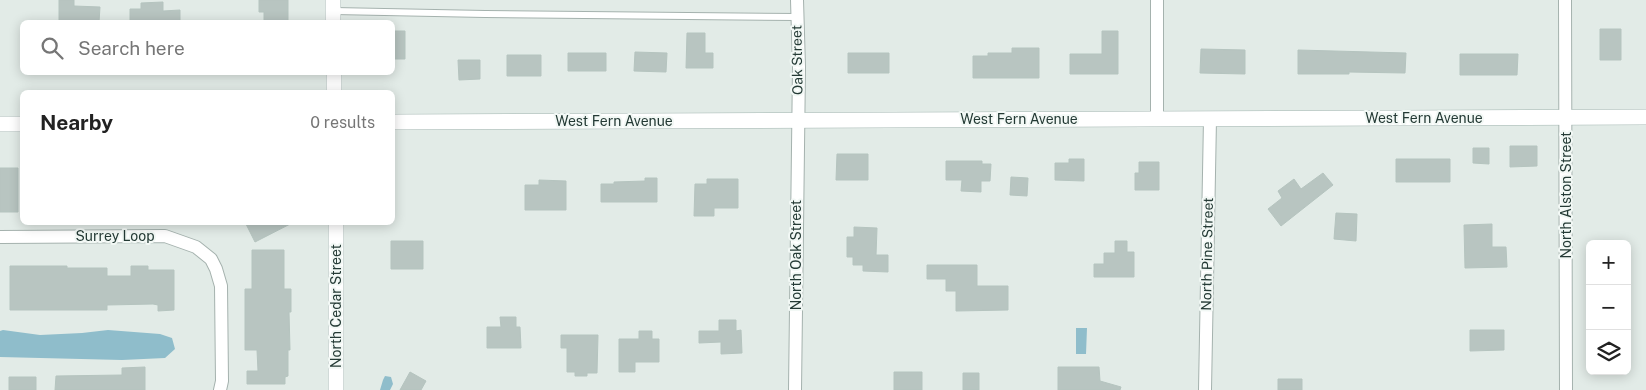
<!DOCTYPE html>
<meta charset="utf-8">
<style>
:root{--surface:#fff;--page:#f2f2f2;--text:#222;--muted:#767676;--line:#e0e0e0}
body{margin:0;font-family:"Public Sans",sans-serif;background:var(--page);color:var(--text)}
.controls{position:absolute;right:15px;bottom:15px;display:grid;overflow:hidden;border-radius:8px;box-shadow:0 2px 12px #0003}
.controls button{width:45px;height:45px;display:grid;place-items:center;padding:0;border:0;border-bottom:1px solid var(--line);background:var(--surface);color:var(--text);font:25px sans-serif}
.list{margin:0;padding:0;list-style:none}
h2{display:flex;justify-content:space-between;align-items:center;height:65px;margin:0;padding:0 20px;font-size:21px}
h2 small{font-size:16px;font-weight:400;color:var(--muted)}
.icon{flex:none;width:28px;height:28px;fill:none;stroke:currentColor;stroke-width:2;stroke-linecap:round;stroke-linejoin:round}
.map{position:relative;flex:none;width:1646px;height:390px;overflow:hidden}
.search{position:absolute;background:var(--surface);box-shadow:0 2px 12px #0003;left:20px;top:20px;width:375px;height:55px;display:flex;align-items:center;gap:12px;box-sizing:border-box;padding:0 18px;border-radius:8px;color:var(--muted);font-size:19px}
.panel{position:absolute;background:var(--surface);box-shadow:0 2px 12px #0003;left:20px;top:90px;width:375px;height:135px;border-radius:8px}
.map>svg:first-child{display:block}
.water{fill:#8fbdcb}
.building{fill:#b8c5c1;stroke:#b5c4bf}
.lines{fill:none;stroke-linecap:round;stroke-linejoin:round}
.lane-casing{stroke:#a5b2ae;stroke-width:8}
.street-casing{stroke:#a5b2ae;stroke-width:14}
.secondary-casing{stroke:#a2b5b0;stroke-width:16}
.lane{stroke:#fff;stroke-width:6}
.street{stroke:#fff;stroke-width:12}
.secondary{stroke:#fff;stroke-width:15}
.labels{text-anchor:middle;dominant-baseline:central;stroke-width:4;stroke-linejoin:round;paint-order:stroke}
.street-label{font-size:14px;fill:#243a35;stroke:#f2f8f5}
</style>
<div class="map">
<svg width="1646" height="390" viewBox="0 0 1646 390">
<rect width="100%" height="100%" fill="#e2ebe7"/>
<path class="water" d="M 1076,328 L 1087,328 L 1086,354 L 1076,354 Z
M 3,330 L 40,335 L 82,333 L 108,330 L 160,334 L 172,338 L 175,349 L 165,358 L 122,360 L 0,357 L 0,331 Z
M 385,376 L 391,377 L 393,384 L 390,390 L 380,390 L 383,380 Z"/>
<path class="building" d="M 59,0 L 74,0 L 74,6 L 100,7 L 99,22 L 59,22 Z
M 259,0 L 288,0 L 288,22 L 264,22 L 264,12 L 259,12 Z
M 163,2 L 163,11 L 180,10 L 180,22 L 130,22 L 130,9 L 141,9 L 141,3 Z
M 1600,29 L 1621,29 L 1621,60 L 1600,60 Z
M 392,31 L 405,31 L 405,59 L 392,59 Z
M 1102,31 L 1118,31 L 1118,74 L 1070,74 L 1070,54 L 1102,54 Z
M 687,33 L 705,33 L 705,53 L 713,53 L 713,68 L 686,68 Z
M 1012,48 L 1039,48 L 1039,78 L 973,78 L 973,56 L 988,56 L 988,53 L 1012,53 Z
M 1201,49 L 1245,50 L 1245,74 L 1200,73 Z
M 1298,50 L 1406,53 L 1405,73 L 1349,72 L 1349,74 L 1298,74 Z
M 635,52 L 667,53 L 666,72 L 634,71 Z
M 568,53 L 606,53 L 606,71 L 568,71 Z
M 848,53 L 889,53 L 889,73 L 848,73 Z
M 1460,54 L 1518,54 L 1517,75 L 1460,75 Z
M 507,55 L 541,55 L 541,76 L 507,76 Z
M 458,60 L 480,60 L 480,79 L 459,80 Z
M 1510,146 L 1537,146 L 1537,166 L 1510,167 Z
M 1473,148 L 1489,148 L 1489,164 L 1473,163 Z
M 837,154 L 868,154 L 868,180 L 836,180 Z
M 1069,159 L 1084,159 L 1084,181 L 1055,180 L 1055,163 L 1069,163 Z
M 1396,159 L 1450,159 L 1450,182 L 1396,182 Z
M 946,161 L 982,161 L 982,164 L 991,164 L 990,181 L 981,181 L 981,192 L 961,191 L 962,180 L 946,180 Z
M 1139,162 L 1159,162 L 1159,190 L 1135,190 L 1135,173 L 1139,173 Z
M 0,168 L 18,168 L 18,212 L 0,212 Z
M 1323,173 L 1333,185 L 1281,226 L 1268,209 L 1282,198 L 1278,191 L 1294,179 L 1301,189 Z
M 1011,177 L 1028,178 L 1027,196 L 1010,195 Z
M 645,178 L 657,178 L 657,202 L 601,202 L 601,184 L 614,184 L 614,182 L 645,181 Z
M 707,179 L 738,179 L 738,208 L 714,208 L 714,216 L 694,216 L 695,184 L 707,184 Z
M 539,180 L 566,181 L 566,210 L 525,210 L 525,185 L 539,185 Z
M 1336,213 L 1357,214 L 1356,241 L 1334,239 Z
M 245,222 L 294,222 L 255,242 Z
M 1492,224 L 1492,247 L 1506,247 L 1507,267 L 1465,268 L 1464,225 Z
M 854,227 L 877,228 L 876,255 L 888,255 L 888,272 L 863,271 L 863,265 L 853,265 L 853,257 L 847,257 L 847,237 L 854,237 Z
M 391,241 L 423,241 L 423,269 L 391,269 Z
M 1115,241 L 1127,241 L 1127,252 L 1134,252 L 1134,277 L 1094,277 L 1094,264 L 1104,264 L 1104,253 L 1115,253 Z
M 252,250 L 284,250 L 284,289 L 291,289 L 291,312 L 289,312 L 290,350 L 288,350 L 288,376 L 285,377 L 285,384 L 247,384 L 247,371 L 258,371 L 257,350 L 245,350 L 245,289 L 252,289 Z
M 927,265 L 977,265 L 977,286 L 1008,286 L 1008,310 L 956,311 L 956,291 L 946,291 L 946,279 L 927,279 Z
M 10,266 L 67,266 L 67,268 L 107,268 L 107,276 L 131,276 L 131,266 L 148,266 L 148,270 L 174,270 L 174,310 L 158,311 L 158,305 L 153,304 L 107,305 L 107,310 L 10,310 Z
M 500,317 L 516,317 L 516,327 L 520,327 L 521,348 L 487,348 L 487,327 L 501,327 Z
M 719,320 L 736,320 L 736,331 L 741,330 L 742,353 L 721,354 L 721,342 L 699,343 L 699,331 L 719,331 Z
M 1470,330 L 1504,330 L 1504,350 L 1470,351 Z
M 639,331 L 652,331 L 652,339 L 659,339 L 659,362 L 635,362 L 635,372 L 619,372 L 619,339 L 639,339 Z
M 561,335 L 598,335 L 597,373 L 587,373 L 587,376 L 575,376 L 575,372 L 567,372 L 567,348 L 561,348 Z
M 145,367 L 145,390 L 55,390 L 56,376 L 122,375 L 122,368 Z
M 1058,367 L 1099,367 L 1100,381 L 1121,387 L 1120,390 L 1058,390 Z
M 410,372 L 426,381 L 421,390 L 400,390 Z
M 894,372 L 922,372 L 922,390 L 894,390 Z
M 963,373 L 979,373 L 979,390 L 963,390 Z
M 9,377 L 36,377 L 36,390 L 9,390 Z
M 1278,379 L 1302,379 L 1302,390 L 1278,390 Z"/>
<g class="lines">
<g class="lane-casing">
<path id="lane" d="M 334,11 L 485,14 L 797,17"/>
</g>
<g class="street-casing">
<path id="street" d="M 1157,0 L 1157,119
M 1565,0 L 1566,390
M 0,237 L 165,236 L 196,247 L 211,259 L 216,269 L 221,286 L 222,381 L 220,390
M 795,390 L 799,67 L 797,0
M 1205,390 L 1210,119"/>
</g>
<g class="secondary-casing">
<path id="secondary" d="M 333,0 L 333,22
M 334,72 L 334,92
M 392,122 L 1646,117
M 0,124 L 22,124
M 336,222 L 336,390"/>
</g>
<use href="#lane" class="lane"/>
<use href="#street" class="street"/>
<use href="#secondary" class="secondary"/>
</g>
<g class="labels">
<g class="street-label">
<text transform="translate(797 60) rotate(-91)">Oak Street</text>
<text x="1424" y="118">West Fern Avenue</text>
<text x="1019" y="119">West Fern Avenue</text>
<text x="614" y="121">West Fern Avenue</text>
<text transform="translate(1566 195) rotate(-90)">North Alston Street</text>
<text x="115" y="236">Surrey Loop</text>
<text transform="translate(1207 254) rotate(-89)">North Pine Street</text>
<text transform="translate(796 255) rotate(-90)">North Oak Street</text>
<text transform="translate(336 306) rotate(-90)">North Cedar Street</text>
</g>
</g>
</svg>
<div class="controls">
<button>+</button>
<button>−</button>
<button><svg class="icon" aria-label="layers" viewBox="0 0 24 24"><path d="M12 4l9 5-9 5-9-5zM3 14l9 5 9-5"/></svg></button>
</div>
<div class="search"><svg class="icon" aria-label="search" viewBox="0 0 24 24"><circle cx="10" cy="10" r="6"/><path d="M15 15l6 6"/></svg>Search here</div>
<section class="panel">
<h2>Nearby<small>0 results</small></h2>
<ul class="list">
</ul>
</section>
</div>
